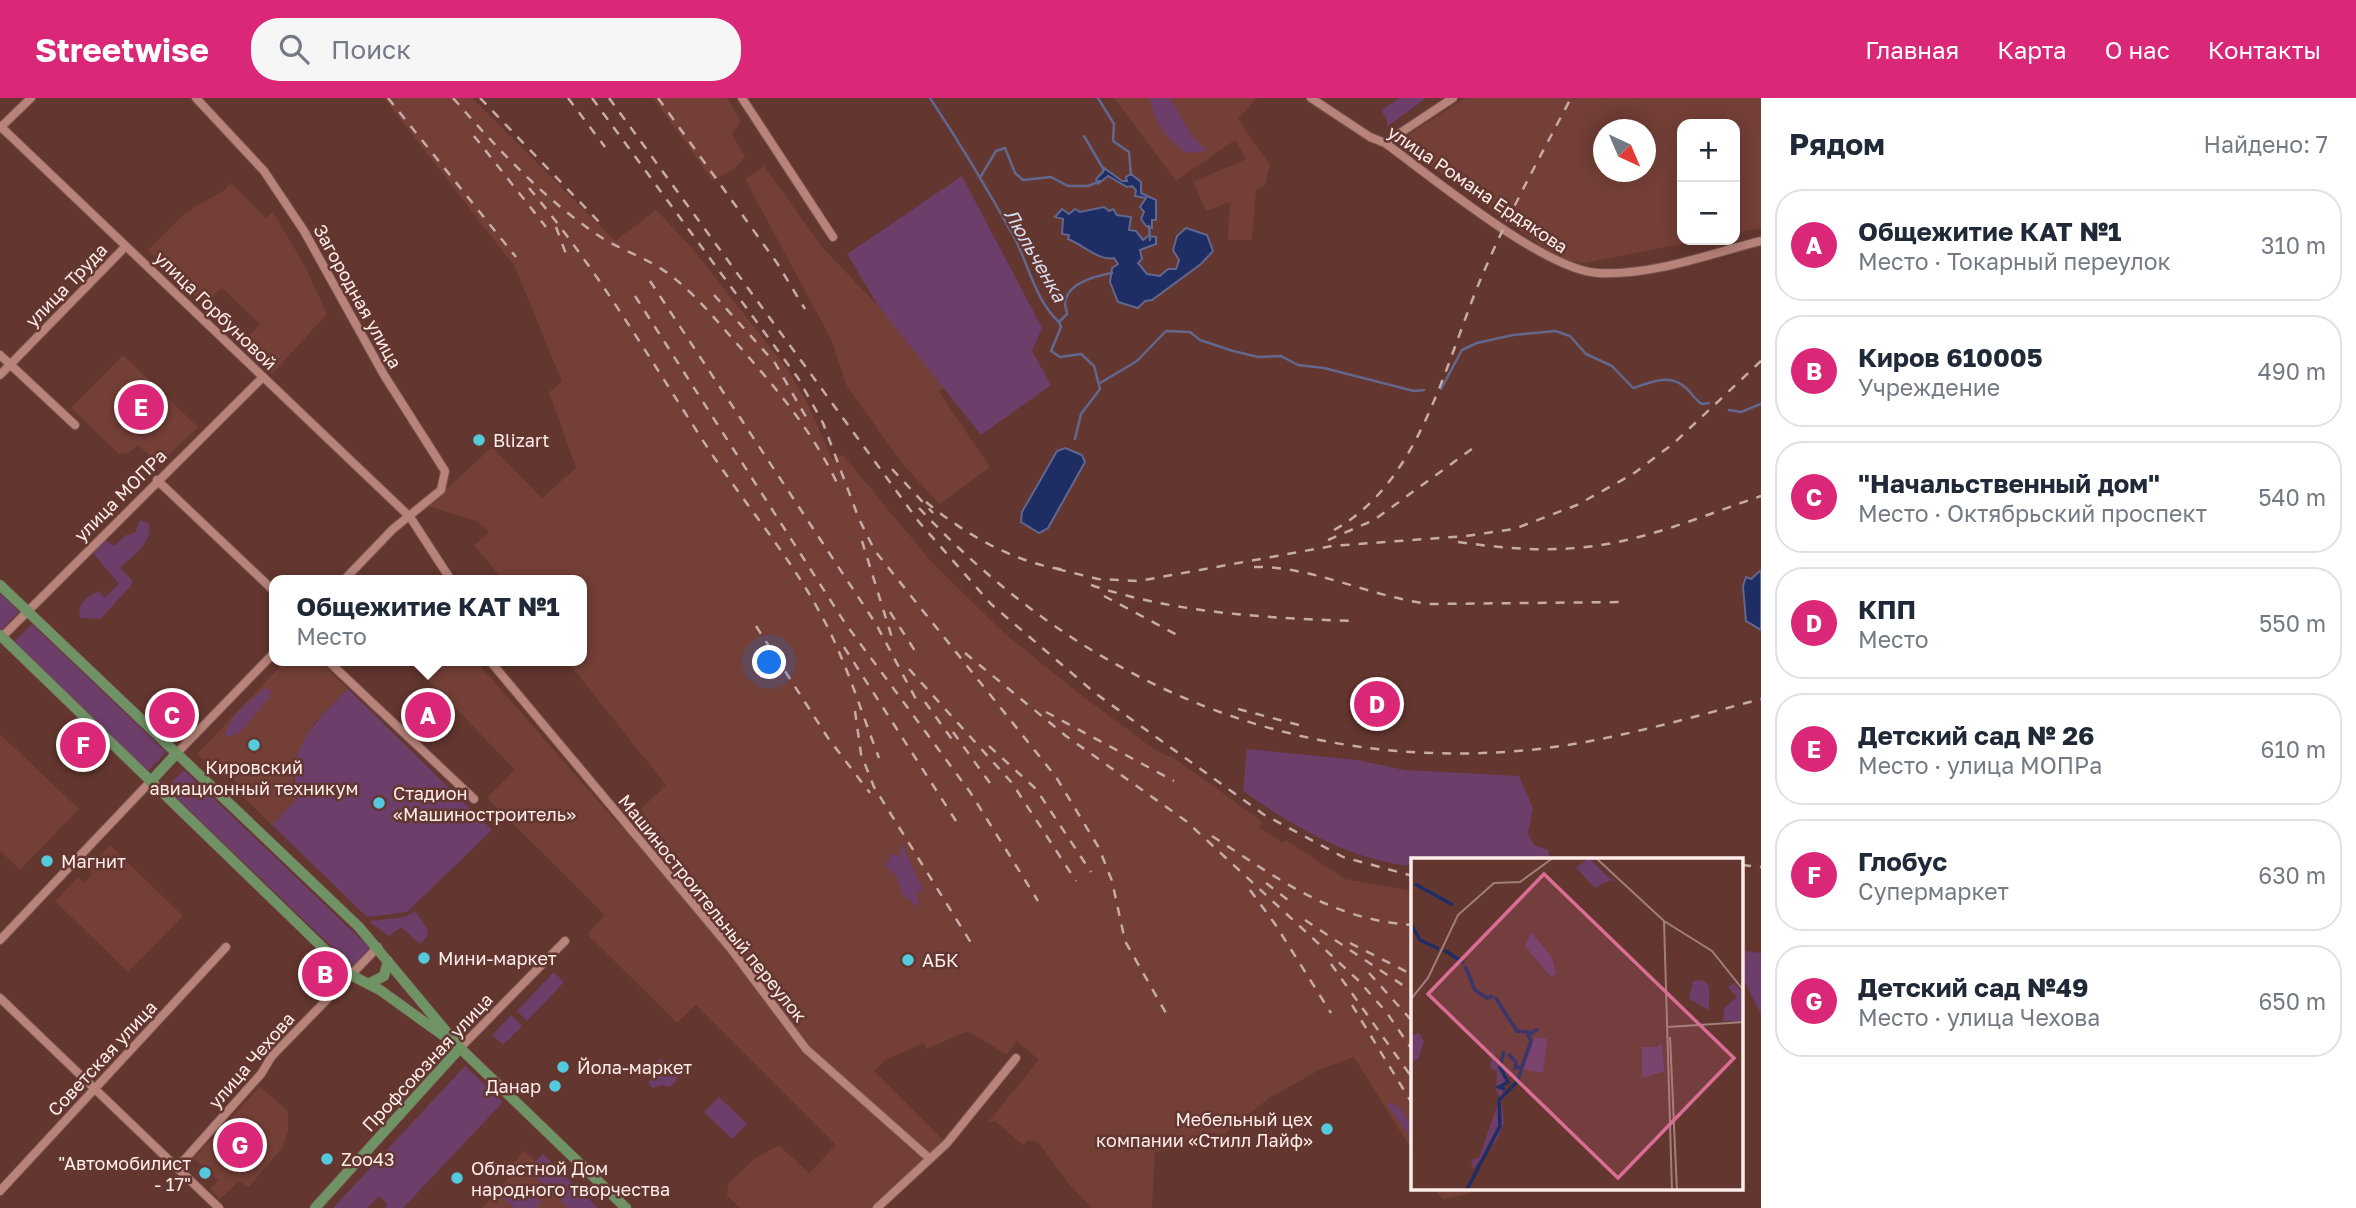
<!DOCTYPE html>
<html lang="ru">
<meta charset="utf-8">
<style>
:root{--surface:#fff;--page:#f6f6f7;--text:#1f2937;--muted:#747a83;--line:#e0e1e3;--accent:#db2777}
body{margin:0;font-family:"Golos Text",sans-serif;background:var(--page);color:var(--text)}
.controls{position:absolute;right:21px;top:21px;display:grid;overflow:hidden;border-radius:14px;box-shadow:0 4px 18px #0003}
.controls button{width:63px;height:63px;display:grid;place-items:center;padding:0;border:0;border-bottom:2px solid var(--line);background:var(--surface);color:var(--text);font:35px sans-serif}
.compass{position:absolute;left:1593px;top:21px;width:63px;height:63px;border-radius:50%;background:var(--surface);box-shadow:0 4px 18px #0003;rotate:136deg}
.you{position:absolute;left:770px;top:565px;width:24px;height:24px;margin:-18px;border:5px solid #fff;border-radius:50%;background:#1a73e8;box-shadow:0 0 0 10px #1a73e833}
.badge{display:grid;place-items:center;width:46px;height:46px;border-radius:50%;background:var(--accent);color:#fff;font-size:23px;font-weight:700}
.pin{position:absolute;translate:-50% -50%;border:4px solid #fff;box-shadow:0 2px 7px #0006}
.popup{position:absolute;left:269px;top:477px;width:318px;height:91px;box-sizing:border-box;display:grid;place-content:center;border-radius:14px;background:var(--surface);filter:drop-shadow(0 2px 5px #0005);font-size:23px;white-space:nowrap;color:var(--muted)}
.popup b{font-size:26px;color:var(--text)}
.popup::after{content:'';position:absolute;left:50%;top:100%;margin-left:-14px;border:14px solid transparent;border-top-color:var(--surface)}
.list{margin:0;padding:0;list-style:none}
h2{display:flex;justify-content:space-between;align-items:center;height:91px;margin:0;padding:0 28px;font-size:30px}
h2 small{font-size:23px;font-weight:400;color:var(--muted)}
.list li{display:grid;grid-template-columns:46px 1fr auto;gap:21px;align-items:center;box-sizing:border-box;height:112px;margin:0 14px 14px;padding:0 14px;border:2px solid var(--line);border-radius:28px}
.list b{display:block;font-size:26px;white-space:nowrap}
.list p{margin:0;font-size:23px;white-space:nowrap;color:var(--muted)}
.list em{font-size:23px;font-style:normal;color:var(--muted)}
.icon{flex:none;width:38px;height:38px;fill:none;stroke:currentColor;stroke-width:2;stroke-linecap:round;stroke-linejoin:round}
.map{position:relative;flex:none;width:1761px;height:1110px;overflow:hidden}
header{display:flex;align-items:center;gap:42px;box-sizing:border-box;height:98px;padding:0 35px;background:var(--accent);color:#fff}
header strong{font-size:33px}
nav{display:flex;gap:38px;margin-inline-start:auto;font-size:24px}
.search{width:490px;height:63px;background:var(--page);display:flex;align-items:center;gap:18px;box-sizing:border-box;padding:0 24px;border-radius:28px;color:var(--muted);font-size:26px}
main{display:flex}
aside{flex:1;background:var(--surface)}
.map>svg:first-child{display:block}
.built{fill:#733f37;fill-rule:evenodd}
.green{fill:#6c3e69}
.water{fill:#1f2d65;stroke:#62678d;stroke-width:2}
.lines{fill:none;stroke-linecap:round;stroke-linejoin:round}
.stream{stroke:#62678d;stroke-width:2.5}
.minor-casing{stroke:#76524e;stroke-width:10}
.major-casing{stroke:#76524e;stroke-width:11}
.minor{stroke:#b7837a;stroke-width:8}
.major{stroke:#6f9365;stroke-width:10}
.rail{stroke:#c7aba7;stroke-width:2.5;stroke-dasharray:9 9;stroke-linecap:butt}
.poi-dot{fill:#54cadd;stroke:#63362f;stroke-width:2.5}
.labels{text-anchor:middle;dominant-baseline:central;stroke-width:5;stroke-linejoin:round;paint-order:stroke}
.street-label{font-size:18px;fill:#ffedea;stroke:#63362f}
.poi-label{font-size:18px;fill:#ffedea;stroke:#63362f;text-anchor:start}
.water-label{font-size:19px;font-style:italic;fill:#d8def1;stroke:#63362f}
.inset-river{fill:none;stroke:#1f2d65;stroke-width:3.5}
.inset-road{fill:none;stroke:#a17f7a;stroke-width:2}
.view{fill:#da6d94;fill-opacity:0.15;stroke:#da6d94;stroke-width:3.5}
.inset-edge{fill:none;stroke:#ffedea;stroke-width:3.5}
</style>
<header>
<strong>Streetwise</strong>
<div class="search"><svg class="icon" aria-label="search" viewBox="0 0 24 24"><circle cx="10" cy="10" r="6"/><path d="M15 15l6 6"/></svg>Поиск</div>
<nav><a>Главная</a><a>Карта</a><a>О нас</a><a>Контакты</a></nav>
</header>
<main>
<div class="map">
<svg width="1761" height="1110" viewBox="0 0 1761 1110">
<rect width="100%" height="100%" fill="#63362f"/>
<path class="built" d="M 384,0 L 472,0 L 615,143 L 656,112 L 692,150 L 788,272 L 807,304 L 832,361 L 843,357 L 929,461 L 1003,534 L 1077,594 L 1158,654 L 1172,659 L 1208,684 L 1262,724 L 1259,729 L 1283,745 L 1286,742 L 1345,781 L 1413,793 L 1413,1054 L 1354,959 L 1319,972 L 1269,1000 L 1223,1037 L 1202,1033 L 1201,1044 L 1155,1054 L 1152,1110 L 1092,1110 L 1069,1086 L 1038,1044 L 1028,1042 L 1023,1047 L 995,1023 L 988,1024 L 1039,962 L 1017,943 L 1007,957 L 968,933 L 927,951 L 923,945 L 884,963 L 874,973 L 943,1042 L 871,1110 L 740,1110 L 727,1098 L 728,1086 L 755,1060 L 779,1047 L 809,1075 L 836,1047 L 696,907 L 677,925 L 587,836 L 605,817 L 487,700 L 515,672 L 419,572 L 429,563 L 476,563 L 620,728 L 632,731 L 646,719 L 641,711 L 666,687 L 567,563 L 582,563 L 582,482 L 503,482 L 474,447 L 489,435 L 486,431 L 476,423 L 428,408 L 492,349 L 542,400 L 576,370 L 549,294 L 562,284 L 515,169 Z
M 653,0 L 727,0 L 741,23 L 732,36 L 745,59 L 736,69 L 713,83 Z
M 1114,0 L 1257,0 L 1238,21 L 1270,67 L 1265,87 L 1256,92 L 1252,142 L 1228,142 L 1230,104 L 1206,113 L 1193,84 L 1246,61 L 1235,42 L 1176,83 Z
M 1465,0 L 1761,0 L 1761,130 L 1735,135 L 1735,26 L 1682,26 L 1682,142 L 1702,142 L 1584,165 L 1561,162 L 1402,47 L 1402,41 ZM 1604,32 L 1646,32 L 1646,74 L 1604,74 Z
M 764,68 L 823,150 L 879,209 L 946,289 L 939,294 L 990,369 L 940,406 L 904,368 L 847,288 L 831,241 L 745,81 Z
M 230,84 L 266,120 L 273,114 L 305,168 L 327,216 L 272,276 L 241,247 L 260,226 L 222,190 L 204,207 L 148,152 L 185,115 L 226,91 Z
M 123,257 L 198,329 L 159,366 L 138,347 L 127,356 L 118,355 L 71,310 Z
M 285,563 L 319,563 L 348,591 L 314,625 L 298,655 L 294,670 L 293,684 L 299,699 L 272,727 L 245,700 L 245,692 L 229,678 L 221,678 L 197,656 Z
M 0,636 L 79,711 L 20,772 L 0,753 Z
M 110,747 L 183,818 L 128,874 L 55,803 L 78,779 L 84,785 L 93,776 L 87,770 Z
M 260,989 L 288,1013 L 288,1033 L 282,1050 L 249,1089 L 239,1083 L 220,1101 L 210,1091 L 218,1082 L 193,1060 Z
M 524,1053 L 585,1110 L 482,1110 L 512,1076 L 508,1071 Z
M 1434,1091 L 1488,1091 L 1443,1101 Z"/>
<path class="green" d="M 1149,0 L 1170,0 L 1193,39 L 1207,53 L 1186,55 C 1162,37 1158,28 1149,0 Z
M 1400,0 L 1426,0 L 1387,29 L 1387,22 L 1381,12 Z
M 962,78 L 1042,230 L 1032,253 L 1051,287 L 981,337 L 879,209 L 847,156 Z
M 140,422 L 149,426 C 153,444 132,459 120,470 L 133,483 L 130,489 L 100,521 L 80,520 C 77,504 87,500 99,493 L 104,500 L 119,486 L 92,454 L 105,442 L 114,448 L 126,437 L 135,435 Z
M 0,495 L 19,514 L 1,532 L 0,531 Z
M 32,526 L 166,654 L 148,673 L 14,544 Z
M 265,590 L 271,592 L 270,600 C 255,610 246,640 226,638 C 226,619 252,602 265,590 Z
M 348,591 L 492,732 L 407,814 L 367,819 L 272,727 L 299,699 C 282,654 318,620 348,591 Z
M 1247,651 L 1357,662 L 1405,672 L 1519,678 L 1533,710 L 1528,735 L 1534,747 L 1548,752 L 1550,762 L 1413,762 L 1413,768 C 1349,762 1295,729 1243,693 Z
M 184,672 L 372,852 L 354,870 L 166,690 Z
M 900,742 L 923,792 L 923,795 L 916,791 L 919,810 L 902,796 L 897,779 L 884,766 L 889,763 L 891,755 L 901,758 Z
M 415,813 L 428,832 L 427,839 L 420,846 L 401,829 L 389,838 L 369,823 L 405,819 Z
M 1745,853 L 1761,855 L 1761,916 L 1744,882 Z
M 554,874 L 564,884 L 527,923 L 517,913 Z
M 511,917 L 522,928 L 503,947 L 492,937 Z
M 660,961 L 676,972 L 677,982 L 670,989 L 661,987 L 653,990 L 648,985 L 657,973 L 656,965 Z
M 465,968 L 503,1004 L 403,1110 L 386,1110 L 387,1105 L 379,1098 L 367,1110 L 333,1110 Z
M 719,999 L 747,1026 L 732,1041 L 704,1014 Z
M 1390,1004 C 1405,1011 1413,1027 1413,1043 L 1388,1008 Z
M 543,1056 L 598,1110 L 568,1110 L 528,1071 Z
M 520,1084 L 542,1104 L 536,1110 L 514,1110 L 504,1101 Z"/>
<path class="water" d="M 1103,69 L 1122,83 L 1127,83 L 1126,79 L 1131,76 L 1141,84 L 1141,95 L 1156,102 L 1156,122 L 1152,122 L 1152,130 L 1146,128 L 1141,121 L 1144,114 L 1140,109 L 1146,100 L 1135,98 L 1136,92 L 1132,88 L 1127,89 L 1108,78 L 1098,86 L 1096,81 L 1103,74 Z
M 1104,109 L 1109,113 L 1113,111 L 1117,117 L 1131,119 L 1129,132 L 1136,133 L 1143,142 L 1148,138 L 1156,139 L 1156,146 L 1140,152 L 1142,161 L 1138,165 L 1147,176 L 1160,178 L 1168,171 L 1176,171 L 1179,162 L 1173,152 L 1177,138 L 1186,130 L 1207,137 L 1213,153 L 1201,166 L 1152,202 L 1145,203 L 1138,210 L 1118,204 L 1110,184 L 1112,170 L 1118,166 L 1114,160 C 1099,163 1085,148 1068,141 L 1069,137 L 1062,136 L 1063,121 L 1055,119 L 1062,111 L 1069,116 L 1075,111 L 1080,114 Z
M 1065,350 L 1082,357 L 1085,364 L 1048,430 L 1039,435 L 1021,424 L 1022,414 L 1057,353 Z
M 1761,472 L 1761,532 L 1746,523 L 1743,488 L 1746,479 L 1751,481 Z"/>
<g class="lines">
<path class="stream" d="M 930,0 C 960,45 988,92 1014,139 C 1029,167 1035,202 1059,224 L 1061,229 L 1051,253 L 1060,259 L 1081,256 L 1094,268 L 1100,291 L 1081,316 L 1075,341
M 1098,0 L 1114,26 L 1113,43 L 1129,54 L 1131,77
M 1084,38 L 1104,72
M 981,78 L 996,53 L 1005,50 L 1015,75 L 1023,82 L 1051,79 L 1068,88 L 1088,88 L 1100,83
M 1149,128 L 1150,142
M 1059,224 L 1067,216 C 1067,213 1065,209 1065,206 C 1066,185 1095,178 1112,175
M 1100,285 L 1137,263 L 1166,233 L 1190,234 L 1200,242 L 1233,253 L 1258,259 L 1281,258 L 1298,267 L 1324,270 L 1414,293 L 1424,292
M 1441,291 L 1462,252 L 1477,245 L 1513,237 L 1555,233 L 1570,238 L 1586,256 L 1612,268 L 1633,290 C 1650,285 1670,274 1686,290 C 1692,295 1695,302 1702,306 L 1709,305
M 1729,312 L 1741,314 L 1761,306"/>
<g class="minor-casing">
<path id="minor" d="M 196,0 L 264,73 L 304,133 L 384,277 L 445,373 L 441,392 L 393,431 L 344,482
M 742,0 L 833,139
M 1311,0 L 1370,39 L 1385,45 C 1432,79 1544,172 1598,175 C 1652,178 1709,156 1761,143
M 0,28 L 410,419 L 451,482
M 0,30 L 31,0
M 1385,45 L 1453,0
M 0,257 L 75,327
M 0,277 L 126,148
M 157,382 L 274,493
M 2,539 L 263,279
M 328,563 L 474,701
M 490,563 L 731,851 L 806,951 L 929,1060
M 176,656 L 274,555
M 0,842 L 150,684
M 0,900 L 219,1110
M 460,950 L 565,843
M 177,1070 L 261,976 L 272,958 L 378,849
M 0,1093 L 226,849
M 877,1110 L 947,1045 L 1016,960"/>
</g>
<g class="major-casing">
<path id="major" d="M 0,487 L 359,829 L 460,950 L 626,1110
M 0,537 L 351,877 L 380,892 L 448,941
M 150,684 L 176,656
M 368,886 L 384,878 L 388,863
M 315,1110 L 460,950"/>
</g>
<use href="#minor" class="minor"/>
<use href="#major" class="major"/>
<path class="rail" d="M 388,0 L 516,159
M 453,0 C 497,50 541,98 596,136 C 618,151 645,159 666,174 C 691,192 711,216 731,239 C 771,284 811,330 837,385
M 480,0 L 604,129
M 568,0 L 605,49
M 592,0 L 798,280 L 823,325 L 859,421 L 875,453 L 1056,679 L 1099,750 L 1112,783 L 1125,843 L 1167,917
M 609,0 L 919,424 L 991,506 L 1095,595 L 1263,716 L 1343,759 L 1413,778
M 658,0 L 777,165 L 805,211
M 474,38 L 546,129
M 529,90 C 594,167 645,253 700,338 C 738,398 785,451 819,513 C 845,559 860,611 879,660
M 556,129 L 566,156
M 650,183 L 876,526 L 918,605
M 714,197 L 775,265 L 806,319
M 635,198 L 845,525 L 970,694 L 1038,803
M 892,371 L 933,415
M 926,404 C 966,437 1015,465 1066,472
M 919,410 C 1081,583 1290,675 1529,652 C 1608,644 1685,621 1761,601
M 1334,432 C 1423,383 1446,259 1485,171 C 1510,113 1541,57 1571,0
M 1328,442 L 1374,422 L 1476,348
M 862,443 L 893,543
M 1458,444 C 1508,451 1557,455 1607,446 C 1659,437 1711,415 1761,398
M 1254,469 C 1314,468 1370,499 1430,506 L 1623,504
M 1057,471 L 1098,481 L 1139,483 L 1332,448 L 1466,438 L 1514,431 L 1577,407 L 1633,376 L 1674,345 L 1761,263
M 1091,487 C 1174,515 1266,520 1353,523
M 1104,498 L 1179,538
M 890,514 L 917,556
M 756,528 L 828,640 L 870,695
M 844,549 L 956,723
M 965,555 L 1066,638 L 1186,723 L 1359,883 L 1387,915 L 1413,953
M 909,571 L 1012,685 L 1076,783
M 925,604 L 956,647
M 1238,611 L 1299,627
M 855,613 L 861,656 L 874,689 L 973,848
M 1046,614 L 1174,683
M 953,634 L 992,688
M 989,648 L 1036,691 L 1091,774
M 1212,738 C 1279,781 1331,822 1413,827
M 1742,767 L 1761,769
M 1266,785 L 1288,802
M 1250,792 L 1275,826 L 1331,915
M 1305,822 L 1413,894
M 1350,845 L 1413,877
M 1331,866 L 1413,981
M 1369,875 L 1413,924
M 1352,907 L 1413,1007"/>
</g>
<g class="poi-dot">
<circle cx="479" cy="342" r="7"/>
<circle cx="254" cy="647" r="7"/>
<circle cx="379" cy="705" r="7"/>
<circle cx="47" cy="763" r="7"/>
<circle cx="424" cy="860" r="7"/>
<circle cx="908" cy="862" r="7"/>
<circle cx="563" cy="969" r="7"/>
<circle cx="555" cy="988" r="7"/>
<circle cx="1327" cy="1031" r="7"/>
<circle cx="327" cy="1061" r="7"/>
<circle cx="205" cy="1075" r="7"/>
<circle cx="457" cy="1080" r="7"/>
</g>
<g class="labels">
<g class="street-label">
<text transform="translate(1478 91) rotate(34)">улица Романа Ердякова</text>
<text transform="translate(66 187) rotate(-46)">улица Труда</text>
<text transform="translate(358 198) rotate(61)">Загородная улица</text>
<text transform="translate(216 212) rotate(44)">улица Горбуновой</text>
<text transform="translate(120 397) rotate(-45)">улица МОПРа</text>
<text transform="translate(713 810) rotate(51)">Машиностроительный переулок</text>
<text transform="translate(102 960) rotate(-47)">Советская улица</text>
<text transform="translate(251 962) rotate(-49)">улица Чехова</text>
<text transform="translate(427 964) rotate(-47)">Профсоюзная улица</text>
</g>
<g class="poi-label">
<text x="493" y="342">Blizart</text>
<text x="254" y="669" text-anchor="middle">Кировский<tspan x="254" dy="21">авиационный техникум</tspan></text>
<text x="393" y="695">Стадион<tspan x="393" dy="21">«Машиностроитель»</tspan></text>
<text x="61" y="763">Магнит</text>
<text x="438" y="860">Мини-маркет</text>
<text x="922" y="862">АБК</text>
<text x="577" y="969">Йола-маркет</text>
<text x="541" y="988" text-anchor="end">Данар</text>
<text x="1313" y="1021" text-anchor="end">Мебельный цех<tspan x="1313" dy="21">компании «Стилл Лайф»</tspan></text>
<text x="341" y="1061">Zoo43</text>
<text x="191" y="1065" text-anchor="end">"Автомобилист<tspan x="191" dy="21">- 17"</tspan></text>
<text x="471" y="1070">Областной Дом<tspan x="471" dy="21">народного творчества</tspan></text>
</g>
<g class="water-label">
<text transform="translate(1036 157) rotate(60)">Люльченка</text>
</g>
</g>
<g transform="translate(1411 760)">
<rect width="332" height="332" fill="#63362f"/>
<path d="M 178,0 L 197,19 L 207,24 L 200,22 L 184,30 L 165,10 ZM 120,74 L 141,99 L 145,115 L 140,119 L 114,88 ZM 282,123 L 292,122 L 298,128 L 298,152 L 278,141 ZM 323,125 L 332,135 L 332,164 L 312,163 L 313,150 L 326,139 L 317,129 ZM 8,175 L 13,183 L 8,200 L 1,204 L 0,178 ZM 124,179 L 136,181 L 132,215 L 111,211 ZM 250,184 L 254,213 L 231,220 L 231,189 L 247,189 ZM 82,188 L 83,203 L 97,218 L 90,239 L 93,265 L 86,282 L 62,311 L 60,302 L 68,300 L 89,239 L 85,233 L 86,213 L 79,210 Z" fill="#6c3e69"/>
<path class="inset-river" d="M 4,26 L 42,47M 0,66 L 9,82 L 28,91M 33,92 L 53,105M 54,108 L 64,132 L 76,140 L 82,138M 84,139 L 106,173 L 118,174M 93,193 L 89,209 L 97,224 L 88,229 L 94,231M 97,196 L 105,204 L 104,210 L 110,209M 55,333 L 89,268 L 88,242 L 106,224 L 120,183 L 117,177 L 127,171"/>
<path class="inset-road" d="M 185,0 L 253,63 L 301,93 L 333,133M 253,63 L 261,333M 0,141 L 17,120 L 47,57 L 83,25 L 109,24 L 142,0M 257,169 L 333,164M 259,179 L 266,333"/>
<path class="view" d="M 133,16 L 323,200 L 207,320 L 17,136 Z"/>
<rect width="332" height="332" class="inset-edge"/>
</g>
</svg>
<div class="controls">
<button>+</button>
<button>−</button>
</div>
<svg class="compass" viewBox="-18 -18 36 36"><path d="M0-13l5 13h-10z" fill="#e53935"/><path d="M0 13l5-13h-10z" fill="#747a83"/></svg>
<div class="you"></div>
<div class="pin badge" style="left:428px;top:617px">A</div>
<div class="popup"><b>Общежитие КАТ №1</b>Место</div>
<div class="pin badge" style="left:325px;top:876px">B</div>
<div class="pin badge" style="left:172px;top:617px">C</div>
<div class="pin badge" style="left:1377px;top:606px">D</div>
<div class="pin badge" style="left:141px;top:309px">E</div>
<div class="pin badge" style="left:83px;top:647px">F</div>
<div class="pin badge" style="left:240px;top:1047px">G</div>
</div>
<aside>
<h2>Рядом<small>Найдено: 7</small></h2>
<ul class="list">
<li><span class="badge">A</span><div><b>Общежитие КАТ №1</b><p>Место · Токарный переулок</p></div><em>310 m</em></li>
<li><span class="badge">B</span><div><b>Киров 610005</b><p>Учреждение</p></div><em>490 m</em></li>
<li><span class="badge">C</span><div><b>&quot;Начальственный дом&quot;</b><p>Место · Октябрьский проспект</p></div><em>540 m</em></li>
<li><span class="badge">D</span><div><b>КПП</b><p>Место</p></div><em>550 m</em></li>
<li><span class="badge">E</span><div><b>Детский сад № 26</b><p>Место · улица МОПРа</p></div><em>610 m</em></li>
<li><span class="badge">F</span><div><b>Глобус</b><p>Супермаркет</p></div><em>630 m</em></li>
<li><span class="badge">G</span><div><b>Детский сад №49</b><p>Место · улица Чехова</p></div><em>650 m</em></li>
</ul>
</aside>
</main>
